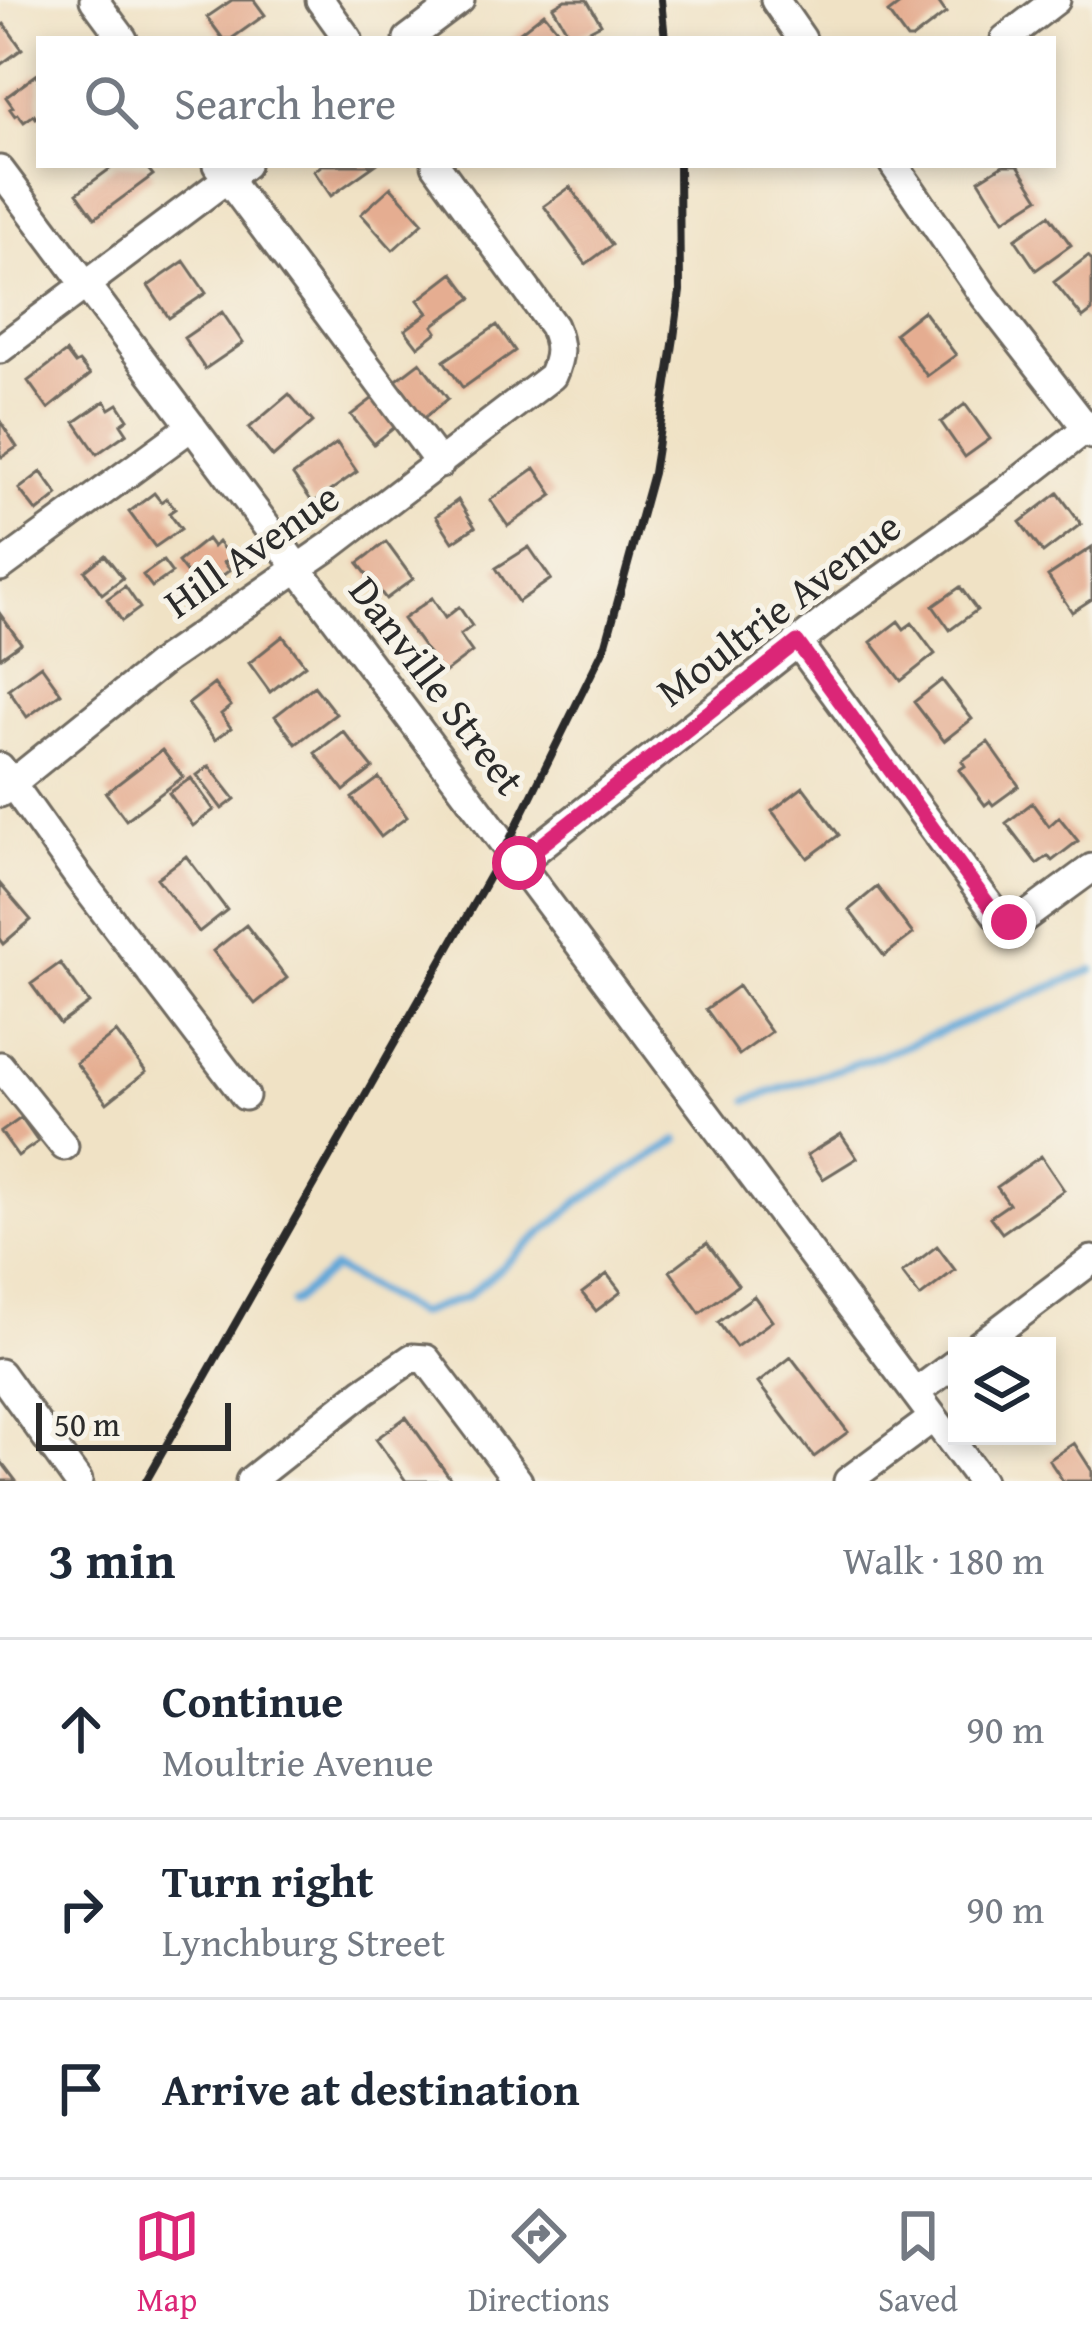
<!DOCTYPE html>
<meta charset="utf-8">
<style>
:root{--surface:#fff;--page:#f2f2f3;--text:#1f2937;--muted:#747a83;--line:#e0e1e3;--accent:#db2777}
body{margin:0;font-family:"Gentium Book Plus",serif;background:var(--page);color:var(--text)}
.controls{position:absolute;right:36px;bottom:36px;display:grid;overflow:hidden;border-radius:0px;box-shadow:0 6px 18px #0003}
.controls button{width:108px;height:108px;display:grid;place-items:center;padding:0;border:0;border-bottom:3px solid var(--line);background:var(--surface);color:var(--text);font:60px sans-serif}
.scale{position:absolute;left:36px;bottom:30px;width:195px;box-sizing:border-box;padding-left:12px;border:6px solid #2b2b2b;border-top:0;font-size:33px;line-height:42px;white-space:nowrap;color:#2b2b2b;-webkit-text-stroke:9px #f7f3e8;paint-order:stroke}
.stop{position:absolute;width:36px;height:36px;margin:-27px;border:9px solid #db2777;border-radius:50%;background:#fff}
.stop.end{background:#db2777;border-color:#fff;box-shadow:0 3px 12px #0008}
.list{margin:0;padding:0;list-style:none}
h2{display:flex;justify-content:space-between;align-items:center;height:156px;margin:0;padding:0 48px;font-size:51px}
h2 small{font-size:39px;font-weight:400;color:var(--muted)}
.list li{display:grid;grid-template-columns:78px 1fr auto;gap:36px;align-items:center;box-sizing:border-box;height:180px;padding:0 48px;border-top:3px solid var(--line)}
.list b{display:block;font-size:45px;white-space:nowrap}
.list p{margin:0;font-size:39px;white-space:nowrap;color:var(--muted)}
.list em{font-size:39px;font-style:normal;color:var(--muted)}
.icon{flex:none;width:66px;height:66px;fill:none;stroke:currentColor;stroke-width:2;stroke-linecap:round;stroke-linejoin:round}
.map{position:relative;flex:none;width:1092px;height:1481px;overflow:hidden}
.search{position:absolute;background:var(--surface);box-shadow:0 6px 18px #0003;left:36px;right:36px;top:36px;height:132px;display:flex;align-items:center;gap:30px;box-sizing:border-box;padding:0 42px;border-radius:0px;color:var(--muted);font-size:45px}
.sheet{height:696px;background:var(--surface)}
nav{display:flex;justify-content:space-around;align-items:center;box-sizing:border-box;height:168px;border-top:3px solid var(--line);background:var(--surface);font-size:33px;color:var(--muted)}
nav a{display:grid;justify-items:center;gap:6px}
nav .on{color:var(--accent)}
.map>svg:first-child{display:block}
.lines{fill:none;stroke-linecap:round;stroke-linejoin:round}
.stream{stroke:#62a7d8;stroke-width:8}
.building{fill:#e5ad91}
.minor-casing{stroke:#706b61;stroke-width:33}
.minor{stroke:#fff;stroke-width:27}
.rail{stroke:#2b2b2b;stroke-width:8}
.route{stroke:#db2777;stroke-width:15}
.labels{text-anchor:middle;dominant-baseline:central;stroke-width:10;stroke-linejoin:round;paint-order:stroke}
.street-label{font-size:42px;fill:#2b2b2b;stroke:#f7f3e8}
</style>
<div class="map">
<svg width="1092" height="1481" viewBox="0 0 1092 1481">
<rect width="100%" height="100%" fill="#f7f3e8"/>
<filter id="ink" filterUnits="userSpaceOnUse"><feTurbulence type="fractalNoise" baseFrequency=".00833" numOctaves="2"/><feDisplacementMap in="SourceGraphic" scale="24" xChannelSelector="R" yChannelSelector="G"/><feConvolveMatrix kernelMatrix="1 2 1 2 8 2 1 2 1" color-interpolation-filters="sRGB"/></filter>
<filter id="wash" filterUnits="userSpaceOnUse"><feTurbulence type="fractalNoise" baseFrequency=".004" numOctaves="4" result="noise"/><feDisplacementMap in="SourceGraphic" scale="48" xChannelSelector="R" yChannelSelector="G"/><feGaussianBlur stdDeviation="2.7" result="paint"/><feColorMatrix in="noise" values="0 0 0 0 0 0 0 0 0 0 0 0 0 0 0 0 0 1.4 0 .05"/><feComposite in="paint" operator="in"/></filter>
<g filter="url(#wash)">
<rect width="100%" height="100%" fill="#f0e2c5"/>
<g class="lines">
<path class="stream" d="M 748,1100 L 893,1051 L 1092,970
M 292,1303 L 334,1268 L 417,1314 L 466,1297 L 580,1201 L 677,1141"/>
</g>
<g id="blocks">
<path class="building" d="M 232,0 L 254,0 L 265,15 L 231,39 L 223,39 L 207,17 Z
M 565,0 L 587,0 L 601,24 L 572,39 L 553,7 Z
M 905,0 L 937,0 L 946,13 L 912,39 L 907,39 L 888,13 Z
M 544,13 L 565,39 L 511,39 Z
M 4,24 L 22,49 L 0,65 L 0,27 Z
M 39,73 L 39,116 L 36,118 L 34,115 L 24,122 L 18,114 L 15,116 L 10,109 L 13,107 L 6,97 Z
M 115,165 L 145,165 L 153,175 L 95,218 L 77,193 Z
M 322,165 L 375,165 L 331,196 L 314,171 Z
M 1003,165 L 1018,165 L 1039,198 L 1004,220 L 979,180 Z
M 391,187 L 423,223 L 393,250 L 361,214 Z
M 570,187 L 612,245 L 586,264 L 544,206 Z
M 1049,215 L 1071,245 L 1036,270 L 1015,239 Z
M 1088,256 L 1092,260 L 1092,311 L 1083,318 L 1054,282 Z
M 184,261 L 206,293 L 169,318 L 148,286 Z
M 453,273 L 472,298 L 436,323 L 433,326 L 437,332 L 418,347 L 405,330 L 428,313 L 418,300 Z
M 923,311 L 956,355 L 927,376 L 895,333 Z
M 222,312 L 243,343 L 205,369 L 184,338 Z
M 497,325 L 515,351 L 463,388 L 444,361 Z
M 66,352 L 75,364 L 79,362 L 90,375 L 48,409 L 28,381 Z
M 420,362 L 448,399 L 422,420 L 394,382 Z
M 289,394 L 313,422 L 273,457 L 249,428 Z
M 377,395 L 400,423 L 374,444 L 351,415 Z
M 105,401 L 110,409 L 118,404 L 128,419 L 121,424 L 127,433 L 97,454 L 75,422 Z
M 965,404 L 990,439 L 965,457 L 941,422 Z
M 0,421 L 17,447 L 2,457 L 0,454 Z
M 337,443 L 357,472 L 313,503 L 293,475 Z
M 535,468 L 553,495 L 508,526 L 490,500 Z
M 41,472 L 58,495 L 37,512 L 19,489 Z
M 154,493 L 161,502 L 166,498 L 175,509 L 169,513 L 181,529 L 155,547 L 129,512 Z
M 1058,493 L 1081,524 L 1043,553 L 1020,522 Z
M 458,500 L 475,527 L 453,542 L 436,516 Z
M 207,539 L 213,547 L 218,542 L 231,558 L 224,562 L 230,570 L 201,592 L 178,562 Z
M 386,542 L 413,579 L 386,599 L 358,563 Z
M 529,547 L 551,579 L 518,602 L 496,568 Z
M 1092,547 L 1092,599 L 1072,612 L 1048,576 Z
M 105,555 L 123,578 L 102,594 L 85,571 Z
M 163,561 L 172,573 L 152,587 L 143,575 Z
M 125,586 L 140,608 L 122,621 L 107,599 Z
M 960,587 L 977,610 L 950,630 L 933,606 Z
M 432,598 L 445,618 L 459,607 L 472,626 L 460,635 L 472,652 L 443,674 L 403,619 Z
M 0,614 L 21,643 L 0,658 Z
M 898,621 L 904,629 L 912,623 L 935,654 L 901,681 L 871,642 Z
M 283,636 L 305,665 L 270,692 L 249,663 Z
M 41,665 L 61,693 L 27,717 L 8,689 Z
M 942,680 L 972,719 L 944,741 L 914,702 Z
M 214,684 L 231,706 L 221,714 L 231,728 L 215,740 L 188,704 Z
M 314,686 L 336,714 L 296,744 L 275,716 Z
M 343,731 L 373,768 L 344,791 L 315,753 Z
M 988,742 L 1019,786 L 993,805 L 990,801 L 985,805 L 959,770 L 965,766 L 962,761 Z
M 162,750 L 183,777 L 126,820 L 106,793 Z
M 209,766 L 235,799 L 222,809 L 197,775 Z
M 191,778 L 214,810 L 193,826 L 169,793 Z
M 379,778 L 407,817 L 381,837 L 352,798 Z
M 803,787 L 839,835 L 808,858 L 772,811 Z
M 1032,803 L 1049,826 L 1059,817 L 1078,841 L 1052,861 L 1048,856 L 1037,864 L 1006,823 Z
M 186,856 L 227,910 L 199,932 L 157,878 Z
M 0,884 L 31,920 L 3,944 L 0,940 Z
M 877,887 L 913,934 L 884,956 L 849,910 Z
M 246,925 L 287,978 L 255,1004 L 213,951 Z
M 60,963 L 89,1003 L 60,1024 L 31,984 Z
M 738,986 L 771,1032 L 739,1055 L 706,1009 Z
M 116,1032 L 146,1072 L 107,1103 L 76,1063 Z
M 21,1118 L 38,1142 L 18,1156 L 1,1132 Z
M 841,1134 L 857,1158 L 823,1179 L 807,1155 Z
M 1041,1156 L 1064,1190 L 1002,1233 L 990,1217 L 1009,1204 L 997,1187 Z
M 707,1243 L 738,1285 L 700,1313 L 670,1271 Z
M 937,1246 L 955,1270 L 920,1297 L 902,1273 Z
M 607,1274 L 621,1292 L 596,1311 L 582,1293 Z
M 754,1296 L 772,1321 L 736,1347 L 718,1322 Z
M 791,1357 L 848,1432 L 814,1457 L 758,1383 Z
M 406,1417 L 450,1478 L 446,1481 L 406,1481 L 376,1439 Z
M 1074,1443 L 1092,1471 L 1092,1481 L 1063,1481 L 1049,1460 Z
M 0,1460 L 16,1481 L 0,1481 Z"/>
</g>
</g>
<g filter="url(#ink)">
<use href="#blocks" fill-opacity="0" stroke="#706b61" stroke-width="3"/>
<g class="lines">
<g class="minor-casing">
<path id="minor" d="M 94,0 L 123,39
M 320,0 L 348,39
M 775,0 L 802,39
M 408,39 L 460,0
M 1005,39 L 1056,0
M 217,165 L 440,464
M 894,165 L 985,297 L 1092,435
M 0,170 L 981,1481
M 0,349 L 245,165
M 0,567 L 192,426
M 797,642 L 999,918 L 1009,922 L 1021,920 L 1092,868
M 0,767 L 79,878 L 245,1096
M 0,793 L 166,659 L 330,546 L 552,376 C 561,356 561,345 553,326 L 436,165
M 519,863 L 844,606 L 1005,492 L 1092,424
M 0,1066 L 64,1146
M 978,1346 L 1092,1260
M 0,1373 L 78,1481
M 915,1393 L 957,1362
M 250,1481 L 364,1391 L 412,1358 L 426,1359 L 518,1481
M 848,1481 L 933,1418"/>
</g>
<use href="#minor" class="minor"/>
<path class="rail" d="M 661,0 L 665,39
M 146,1481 L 506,847 L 606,644 L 653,473 L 674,338 L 680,291 L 679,165"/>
</g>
</g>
<g class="lines" filter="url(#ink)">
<path class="route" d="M 519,863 L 797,642 L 998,918 L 1009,922"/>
</g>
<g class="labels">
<g class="street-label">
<text transform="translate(251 549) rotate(-35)">Hill Avenue</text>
<text transform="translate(778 608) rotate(-37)">Moultrie Avenue</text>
<text transform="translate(438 685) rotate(53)">Danville Street</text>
</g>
</g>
</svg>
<div class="controls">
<button><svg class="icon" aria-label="layers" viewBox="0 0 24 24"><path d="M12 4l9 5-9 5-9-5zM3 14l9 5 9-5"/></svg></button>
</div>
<div class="scale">50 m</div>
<div class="stop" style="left:519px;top:863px"></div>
<div class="stop end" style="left:1009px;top:922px"></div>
<div class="search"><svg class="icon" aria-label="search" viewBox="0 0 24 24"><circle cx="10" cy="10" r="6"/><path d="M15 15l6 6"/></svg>Search here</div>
</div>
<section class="sheet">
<h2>3 min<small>Walk · 180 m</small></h2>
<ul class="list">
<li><svg class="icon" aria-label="ahead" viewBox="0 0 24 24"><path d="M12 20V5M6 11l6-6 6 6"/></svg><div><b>Continue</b><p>Moultrie Avenue</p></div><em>90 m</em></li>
<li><svg class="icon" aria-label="right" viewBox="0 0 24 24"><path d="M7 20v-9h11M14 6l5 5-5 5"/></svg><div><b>Turn right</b><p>Lynchburg Street</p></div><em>90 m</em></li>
<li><svg class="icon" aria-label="arrive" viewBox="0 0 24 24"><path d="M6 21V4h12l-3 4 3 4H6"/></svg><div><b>Arrive at destination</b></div></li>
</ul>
</section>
<nav>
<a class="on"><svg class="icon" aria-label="map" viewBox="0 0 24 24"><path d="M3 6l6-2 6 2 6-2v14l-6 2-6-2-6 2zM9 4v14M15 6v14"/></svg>Map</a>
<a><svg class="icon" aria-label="directions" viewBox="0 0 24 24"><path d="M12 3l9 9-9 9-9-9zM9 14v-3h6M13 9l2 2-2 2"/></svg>Directions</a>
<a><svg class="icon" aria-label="saved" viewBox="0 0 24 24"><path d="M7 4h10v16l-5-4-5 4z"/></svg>Saved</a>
</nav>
